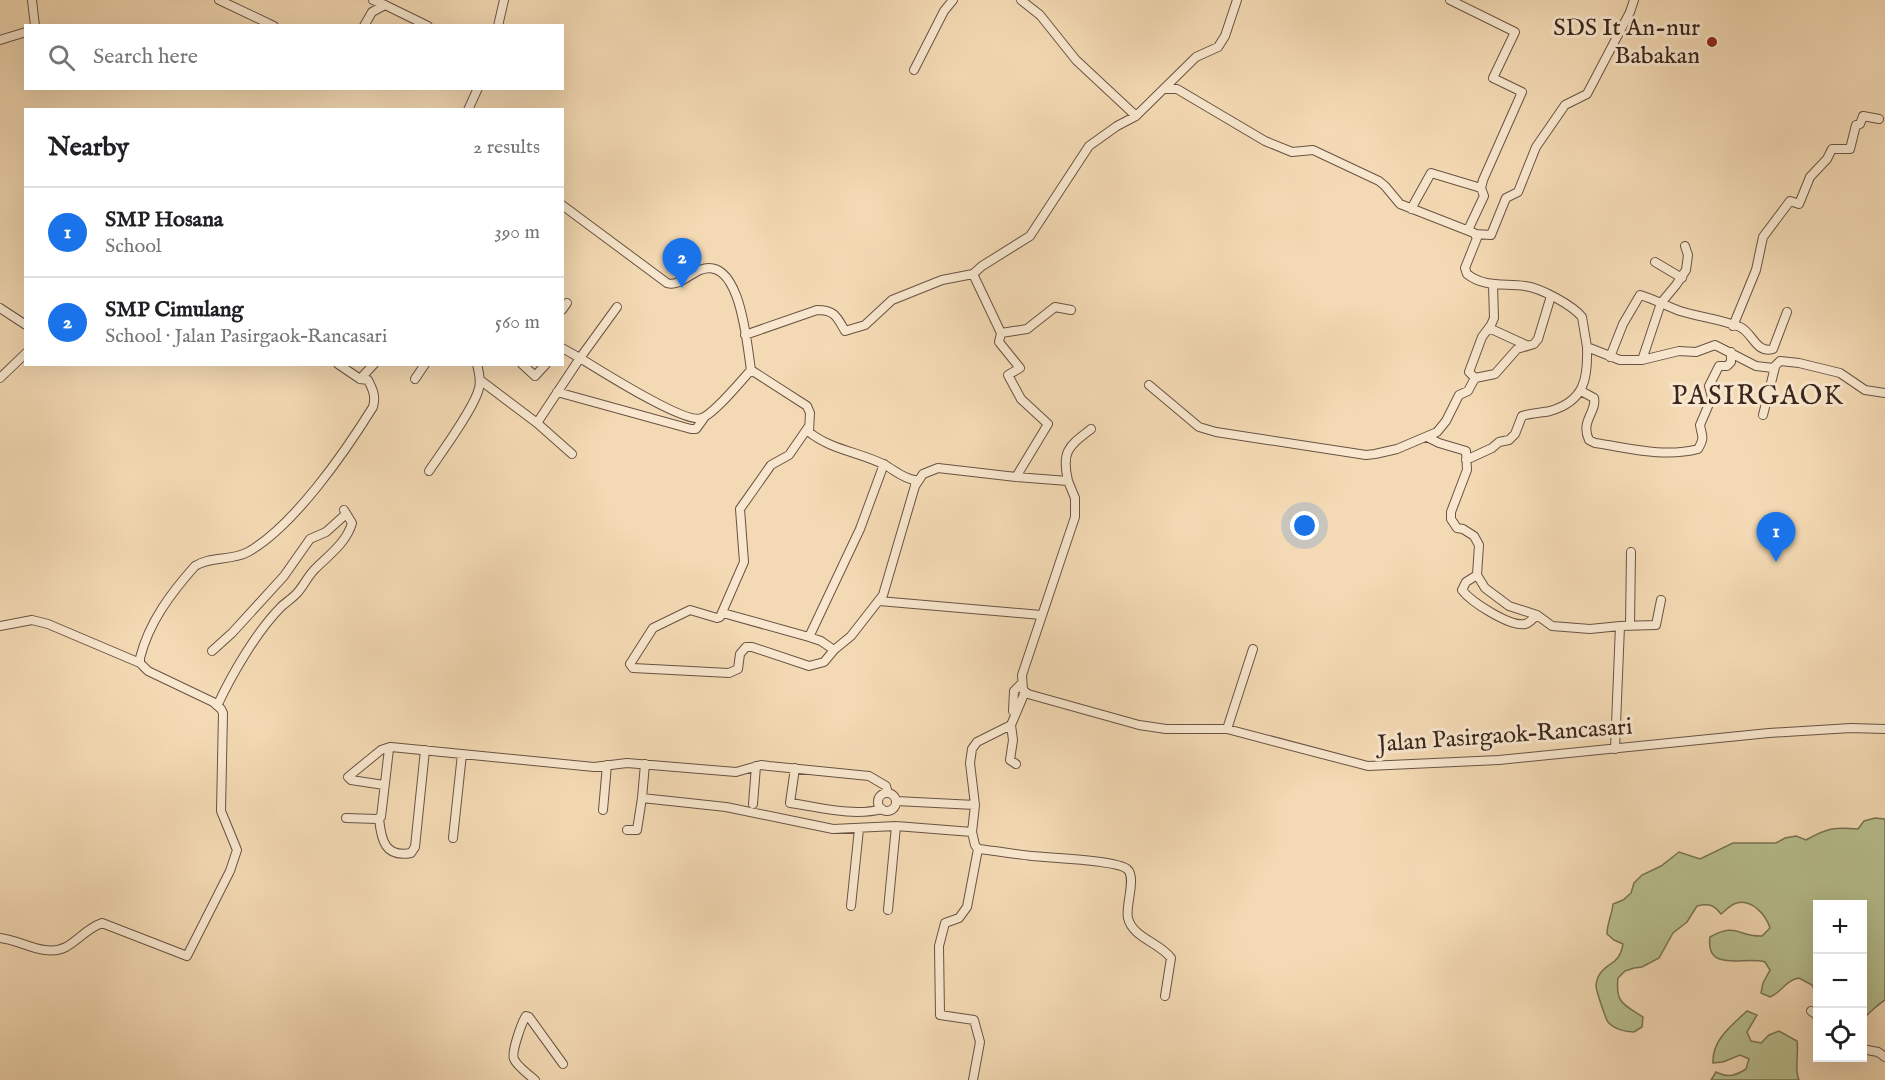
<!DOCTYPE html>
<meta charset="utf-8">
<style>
:root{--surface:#fff;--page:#f6f6f6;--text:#202124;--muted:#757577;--line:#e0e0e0;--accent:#1a73e8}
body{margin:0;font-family:"IM FELL English",serif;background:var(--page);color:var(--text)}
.controls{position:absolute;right:18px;bottom:18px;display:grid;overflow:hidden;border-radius:0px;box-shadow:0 6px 24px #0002}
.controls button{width:54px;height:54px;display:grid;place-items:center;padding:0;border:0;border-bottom:2px solid var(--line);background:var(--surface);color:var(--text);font:30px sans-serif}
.you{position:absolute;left:1305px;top:526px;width:21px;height:21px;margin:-15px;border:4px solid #fff;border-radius:50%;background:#1a73e8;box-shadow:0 0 0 9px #1a73e833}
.badge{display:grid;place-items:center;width:39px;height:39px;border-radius:50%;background:var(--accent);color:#fff;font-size:20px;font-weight:700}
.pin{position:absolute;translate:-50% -50px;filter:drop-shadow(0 2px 3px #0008)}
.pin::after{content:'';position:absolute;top:32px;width:21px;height:18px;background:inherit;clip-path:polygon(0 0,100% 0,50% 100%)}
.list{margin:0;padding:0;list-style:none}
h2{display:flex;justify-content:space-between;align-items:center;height:78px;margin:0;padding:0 24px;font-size:26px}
h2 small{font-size:20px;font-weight:400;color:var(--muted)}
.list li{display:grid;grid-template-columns:39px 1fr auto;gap:18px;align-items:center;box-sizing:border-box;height:90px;padding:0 24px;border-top:2px solid var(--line)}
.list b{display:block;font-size:22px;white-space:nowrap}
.list p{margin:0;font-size:20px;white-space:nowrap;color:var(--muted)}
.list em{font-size:20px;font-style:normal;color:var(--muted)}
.icon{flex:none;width:33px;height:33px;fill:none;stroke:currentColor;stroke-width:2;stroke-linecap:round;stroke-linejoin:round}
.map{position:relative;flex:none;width:1885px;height:1080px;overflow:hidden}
.search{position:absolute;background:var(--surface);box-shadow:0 6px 24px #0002;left:24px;top:24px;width:540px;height:66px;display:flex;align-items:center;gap:15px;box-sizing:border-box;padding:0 21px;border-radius:0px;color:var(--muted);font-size:22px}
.panel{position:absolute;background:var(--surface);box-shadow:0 6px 24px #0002;left:24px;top:108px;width:540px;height:258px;border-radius:0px}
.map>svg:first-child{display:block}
.green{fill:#b8c08f;stroke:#787356;stroke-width:1.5}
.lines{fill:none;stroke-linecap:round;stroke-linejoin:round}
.minor-casing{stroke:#685343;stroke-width:10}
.minor{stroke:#f8e7ce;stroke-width:8}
.poi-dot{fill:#8f2418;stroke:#f8e7ce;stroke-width:2}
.labels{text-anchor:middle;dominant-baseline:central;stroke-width:6;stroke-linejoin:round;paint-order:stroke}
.poi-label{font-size:24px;fill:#39261d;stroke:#f8e7ce;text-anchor:end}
.street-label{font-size:24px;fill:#39261d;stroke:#f8e7ce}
.quarter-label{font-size:27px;letter-spacing:1.5px;fill:#39261d;stroke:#f8e7ce}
</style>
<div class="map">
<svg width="1885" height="1080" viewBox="0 0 1885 1080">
<rect width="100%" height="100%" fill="#f4dab4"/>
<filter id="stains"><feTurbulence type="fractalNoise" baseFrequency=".00333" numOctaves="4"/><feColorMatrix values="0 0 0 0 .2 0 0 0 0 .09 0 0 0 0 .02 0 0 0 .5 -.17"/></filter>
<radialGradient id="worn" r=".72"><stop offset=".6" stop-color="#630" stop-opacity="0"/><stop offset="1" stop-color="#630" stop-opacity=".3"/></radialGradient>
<path class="green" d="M 1875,818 L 1885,819 L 1885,1000 C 1880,1003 1866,1015 1863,1020 L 1862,904 L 1818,904 L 1817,996 L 1812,985 L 1799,978 C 1786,980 1782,992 1770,997 L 1761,993 L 1763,983 L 1770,970 L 1765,962 C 1744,956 1705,973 1710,937 C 1737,922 1738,937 1762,936 L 1770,928 C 1766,915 1752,899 1737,903 C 1731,904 1726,910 1721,914 C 1714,905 1709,903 1697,906 L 1687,922 L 1673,933 L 1659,958 L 1642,967 L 1634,968 L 1625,971 L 1618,978 C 1615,1004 1625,1005 1643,1017 L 1642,1027 L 1634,1032 C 1625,1032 1614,1029 1608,1022 C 1606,1020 1596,990 1596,986 C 1596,983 1597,980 1598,977 C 1606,961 1619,967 1623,944 L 1614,940 L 1607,934 C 1607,923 1612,915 1613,904 L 1623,900 L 1631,893 L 1634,883 L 1642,875 L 1661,866 L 1679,852 L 1700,859 L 1733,843 L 1776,843 L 1785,838 L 1796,836 L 1806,840 C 1827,828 1834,827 1858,829 L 1864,821 Z
M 1747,1011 L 1757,1015 L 1747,1032 L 1751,1041 L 1761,1043 L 1769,1035 L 1779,1031 L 1797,1041 C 1799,1054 1794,1068 1799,1080 L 1711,1080 L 1716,1072 C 1728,1078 1735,1076 1746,1069 L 1749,1059 L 1740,1055 L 1723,1062 L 1713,1063 C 1712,1040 1731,1026 1747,1011 Z"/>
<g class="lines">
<g class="minor-casing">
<path id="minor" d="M 32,0 L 35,26
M 219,0 L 274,26
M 373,0 L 385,5
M 1021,0 L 1040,15 L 1076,60 L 1136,116
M 1450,0 L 1515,32 L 1493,78 L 1522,92 L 1483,180 L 1481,188 L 1484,196 L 1468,230
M 364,26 L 372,12 L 385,5 L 428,26
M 498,26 L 504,0
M 0,40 L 26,32
M 914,70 L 944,11 L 953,0
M 1165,89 L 1177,89 L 1265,141 L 1292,152 L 1313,150 L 1379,181 L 1385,186 L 1400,204 L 1474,233 L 1477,238 L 1465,268 L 1467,274 C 1485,288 1504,283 1525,286 C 1541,288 1572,305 1582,317 L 1587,347 L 1620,360 L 1642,360 L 1679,351 L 1696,352 L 1715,345 L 1756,366 L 1773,368 L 1780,361 L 1799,363 L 1840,373 L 1865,390 L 1885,393
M 468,110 L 478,88
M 562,205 L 667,283 C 678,287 690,274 700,270 C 741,254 747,346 751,370 L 807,406 L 810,413 L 809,432 C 831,450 860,452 885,465 C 894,470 904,479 915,480 L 915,486 L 923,474 L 938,468 L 1016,477 L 1068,481 L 1075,498 L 1075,517 L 1022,675 L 1023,690 L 1028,694 L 1139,725 L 1166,729 L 1227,729 L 1368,766 L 1499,760 L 1769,733 L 1851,728 L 1885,729
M 1411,209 L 1431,173 L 1481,188
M 1475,234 L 1491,235 L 1506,198 L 1518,192 L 1536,147 L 1565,105 L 1587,94 L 1630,12 L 1634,0
M 1655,262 L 1682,278
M 617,307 L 580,358 C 598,369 686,425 702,418 C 715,413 740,382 751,370
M 0,308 L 26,325
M 562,310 L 567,303
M 1733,326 L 1756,270 L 1763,237 L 1790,201 L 1799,204 L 1810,177 L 1827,159 L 1832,149 L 1850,149 L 1856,125 L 1860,124 L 1863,116 L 1879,119
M 1489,328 L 1526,345
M 1001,333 L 1027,329 L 1055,307 L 1071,310
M 745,335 L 817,310 C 835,310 837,317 845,331 L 865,325 L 892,300 L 942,280 L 973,274
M 1610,357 L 1623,324 L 1640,295 C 1654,299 1666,306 1680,311 C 1699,317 1721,319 1740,327 C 1753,333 1756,354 1773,349 L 1787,312
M 1642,360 L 1661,303 L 1676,285 L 1686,270 L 1688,255 L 1685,246
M 522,364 L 535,376 L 546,364
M 0,378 L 26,353
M 1475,378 L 1469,372 L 1482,337 L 1491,325 L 1494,318 L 1493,285
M 360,379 L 374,364
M 415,379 L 425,364
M 480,380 L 537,423 L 572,454
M 1149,385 L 1199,427 L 1216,432 L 1366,455 L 1375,454 L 1397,449 L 1437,432 L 1446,421 L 1459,395 L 1468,391 L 1475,378 L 1495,374 L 1517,349 L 1534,344 L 1538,339 L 1551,296
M 1581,391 L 1594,398 C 1597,412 1580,421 1589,440 L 1595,443 C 1629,448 1664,458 1698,449 C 1705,437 1702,437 1700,425 L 1712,397 L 1709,386 L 1719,366 L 1727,366 L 1731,362 L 1731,352
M 557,392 L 691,429 L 696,429 L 704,418
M 1763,415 L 1775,367
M 537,423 L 580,358 L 562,348
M 809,426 L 789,455 L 771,465 L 740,509 L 744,562 L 720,617 L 717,618 L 690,610 L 653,628 L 630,664 L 633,668 L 729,673 L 738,669 L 740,654 L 746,647 L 752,647 L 809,666 L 824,662 L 834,650
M 1427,437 L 1439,443 L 1466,451 L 1467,470 L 1451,512 L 1451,519 L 1457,528 L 1463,529 L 1474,536 L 1479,545 L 1477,575 L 1485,588 L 1509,606 L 1537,615 L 1552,626 L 1590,629 L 1620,626 L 1656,625 L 1661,600
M 1466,460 L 1492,448 L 1499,442 L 1509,440 L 1515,434 L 1522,416 C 1531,413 1541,413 1550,411 C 1585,401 1588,378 1587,347
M 884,464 L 860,529 L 809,637 L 821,641 L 834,650 L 851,636 L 883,595 L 915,486
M 429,471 C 441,453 475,407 479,388 C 481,381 479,372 477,364
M 1016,477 L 1048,424 L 1021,399 L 1008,375 L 1020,368 L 999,342 L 1001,333 L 973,274 L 982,266 L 1030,236 L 1089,146 L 1117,126 L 1136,116 L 1196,57 L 1218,47 L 1225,36 L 1237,0
M 1068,481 C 1061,451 1069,446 1091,429
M 1477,575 L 1466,582 L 1462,590 C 1471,602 1510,627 1525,624 C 1530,623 1533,618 1537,615
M 879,601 L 1041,615
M 723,613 L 809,637
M 1630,625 L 1631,552
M 0,626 L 32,620 L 48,624 L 140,663
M 212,651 L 232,633 L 284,576 L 310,539 L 326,532 L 346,514
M 220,708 L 218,704 C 232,674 257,631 281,607 C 286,602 293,598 298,592 C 304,585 308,576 315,569 C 328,556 347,542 352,523 L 344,510
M 1013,711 L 1014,691 L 1022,683
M 1011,725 L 1013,740 L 1010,760 L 1016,764
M 1227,729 L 1253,649
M 1615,749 L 1620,626
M 645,764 L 642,798 L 726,807 L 833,829 L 896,826 L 972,832 L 975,805 L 970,763 L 972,749 L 977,742 L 1011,725 L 1025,692
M 795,768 L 790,803 C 819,807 853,817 882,809
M 384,785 L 351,780 L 348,777 L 381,750 L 390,747
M878 802a9 9 0 1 1 18 0a9 9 0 1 1-18 0Z
M 896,801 L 975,805
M 753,804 L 756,766
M 603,810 L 607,765
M 346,818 L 377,819 L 381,817 L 389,749 L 391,747 L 594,767 L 627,763 L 736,772 L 761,765 L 769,766 L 869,776 L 886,786 L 888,793
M 379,818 C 381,840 385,858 411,853 L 415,847 L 425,750
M 627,830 L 637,830 L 642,798
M 972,832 L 975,845 L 978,849 C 996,851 1014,854 1032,856 C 1050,858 1117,860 1127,869 C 1137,877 1125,906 1128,918 C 1132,937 1160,943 1171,958 L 1165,996
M 453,838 L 462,754
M 851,906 L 859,829
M 888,910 L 896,826
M 0,938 C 21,940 45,958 66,947 C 80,939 86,929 102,923 L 187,956 L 230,871 L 237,850 L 221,811 L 223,713 L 221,709 L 213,702 L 148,671 L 140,663 L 140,658 C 149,622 171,593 195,566 C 210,556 232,561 248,552 C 294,526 345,452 373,407 C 376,396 373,390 368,380 L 360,379 L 338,364
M 1811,1011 L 1818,1016
M 1862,1049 L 1878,1052 L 1885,1057
M 535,1080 C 529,1075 517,1066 514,1059 C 511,1052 522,1022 526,1016 L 529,1017 L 563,1064
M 973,1080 L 980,1042 L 974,1020 L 940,1015 L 939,946 L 945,923 L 959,918 L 967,907 L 978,849"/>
</g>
<use href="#minor" class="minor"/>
</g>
<circle class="poi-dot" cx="1712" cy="42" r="6"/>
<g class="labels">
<g class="poi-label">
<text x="1700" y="28">SDS It An-nur<tspan x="1700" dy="28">Babakan</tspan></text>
</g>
<g class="street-label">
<text transform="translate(1505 736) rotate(-4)">Jalan Pasirgaok–Rancasari</text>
</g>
<g class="quarter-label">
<text x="1758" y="397">PASIRGAOK</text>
</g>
</g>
<rect width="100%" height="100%" filter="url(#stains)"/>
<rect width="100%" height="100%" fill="url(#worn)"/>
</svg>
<div class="controls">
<button>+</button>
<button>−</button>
<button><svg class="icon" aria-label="locate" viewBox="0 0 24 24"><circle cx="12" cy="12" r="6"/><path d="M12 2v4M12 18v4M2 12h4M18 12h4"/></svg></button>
</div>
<div class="you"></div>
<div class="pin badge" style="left:1776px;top:562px">1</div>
<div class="pin badge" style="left:682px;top:288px">2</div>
<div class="search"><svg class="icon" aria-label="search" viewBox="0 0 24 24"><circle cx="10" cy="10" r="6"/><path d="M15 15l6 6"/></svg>Search here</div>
<section class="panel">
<h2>Nearby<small>2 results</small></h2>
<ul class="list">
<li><span class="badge">1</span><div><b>SMP Hosana</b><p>School</p></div><em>390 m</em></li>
<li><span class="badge">2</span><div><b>SMP Cimulang</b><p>School · Jalan Pasirgaok–Rancasari</p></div><em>560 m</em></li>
</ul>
</section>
</div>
